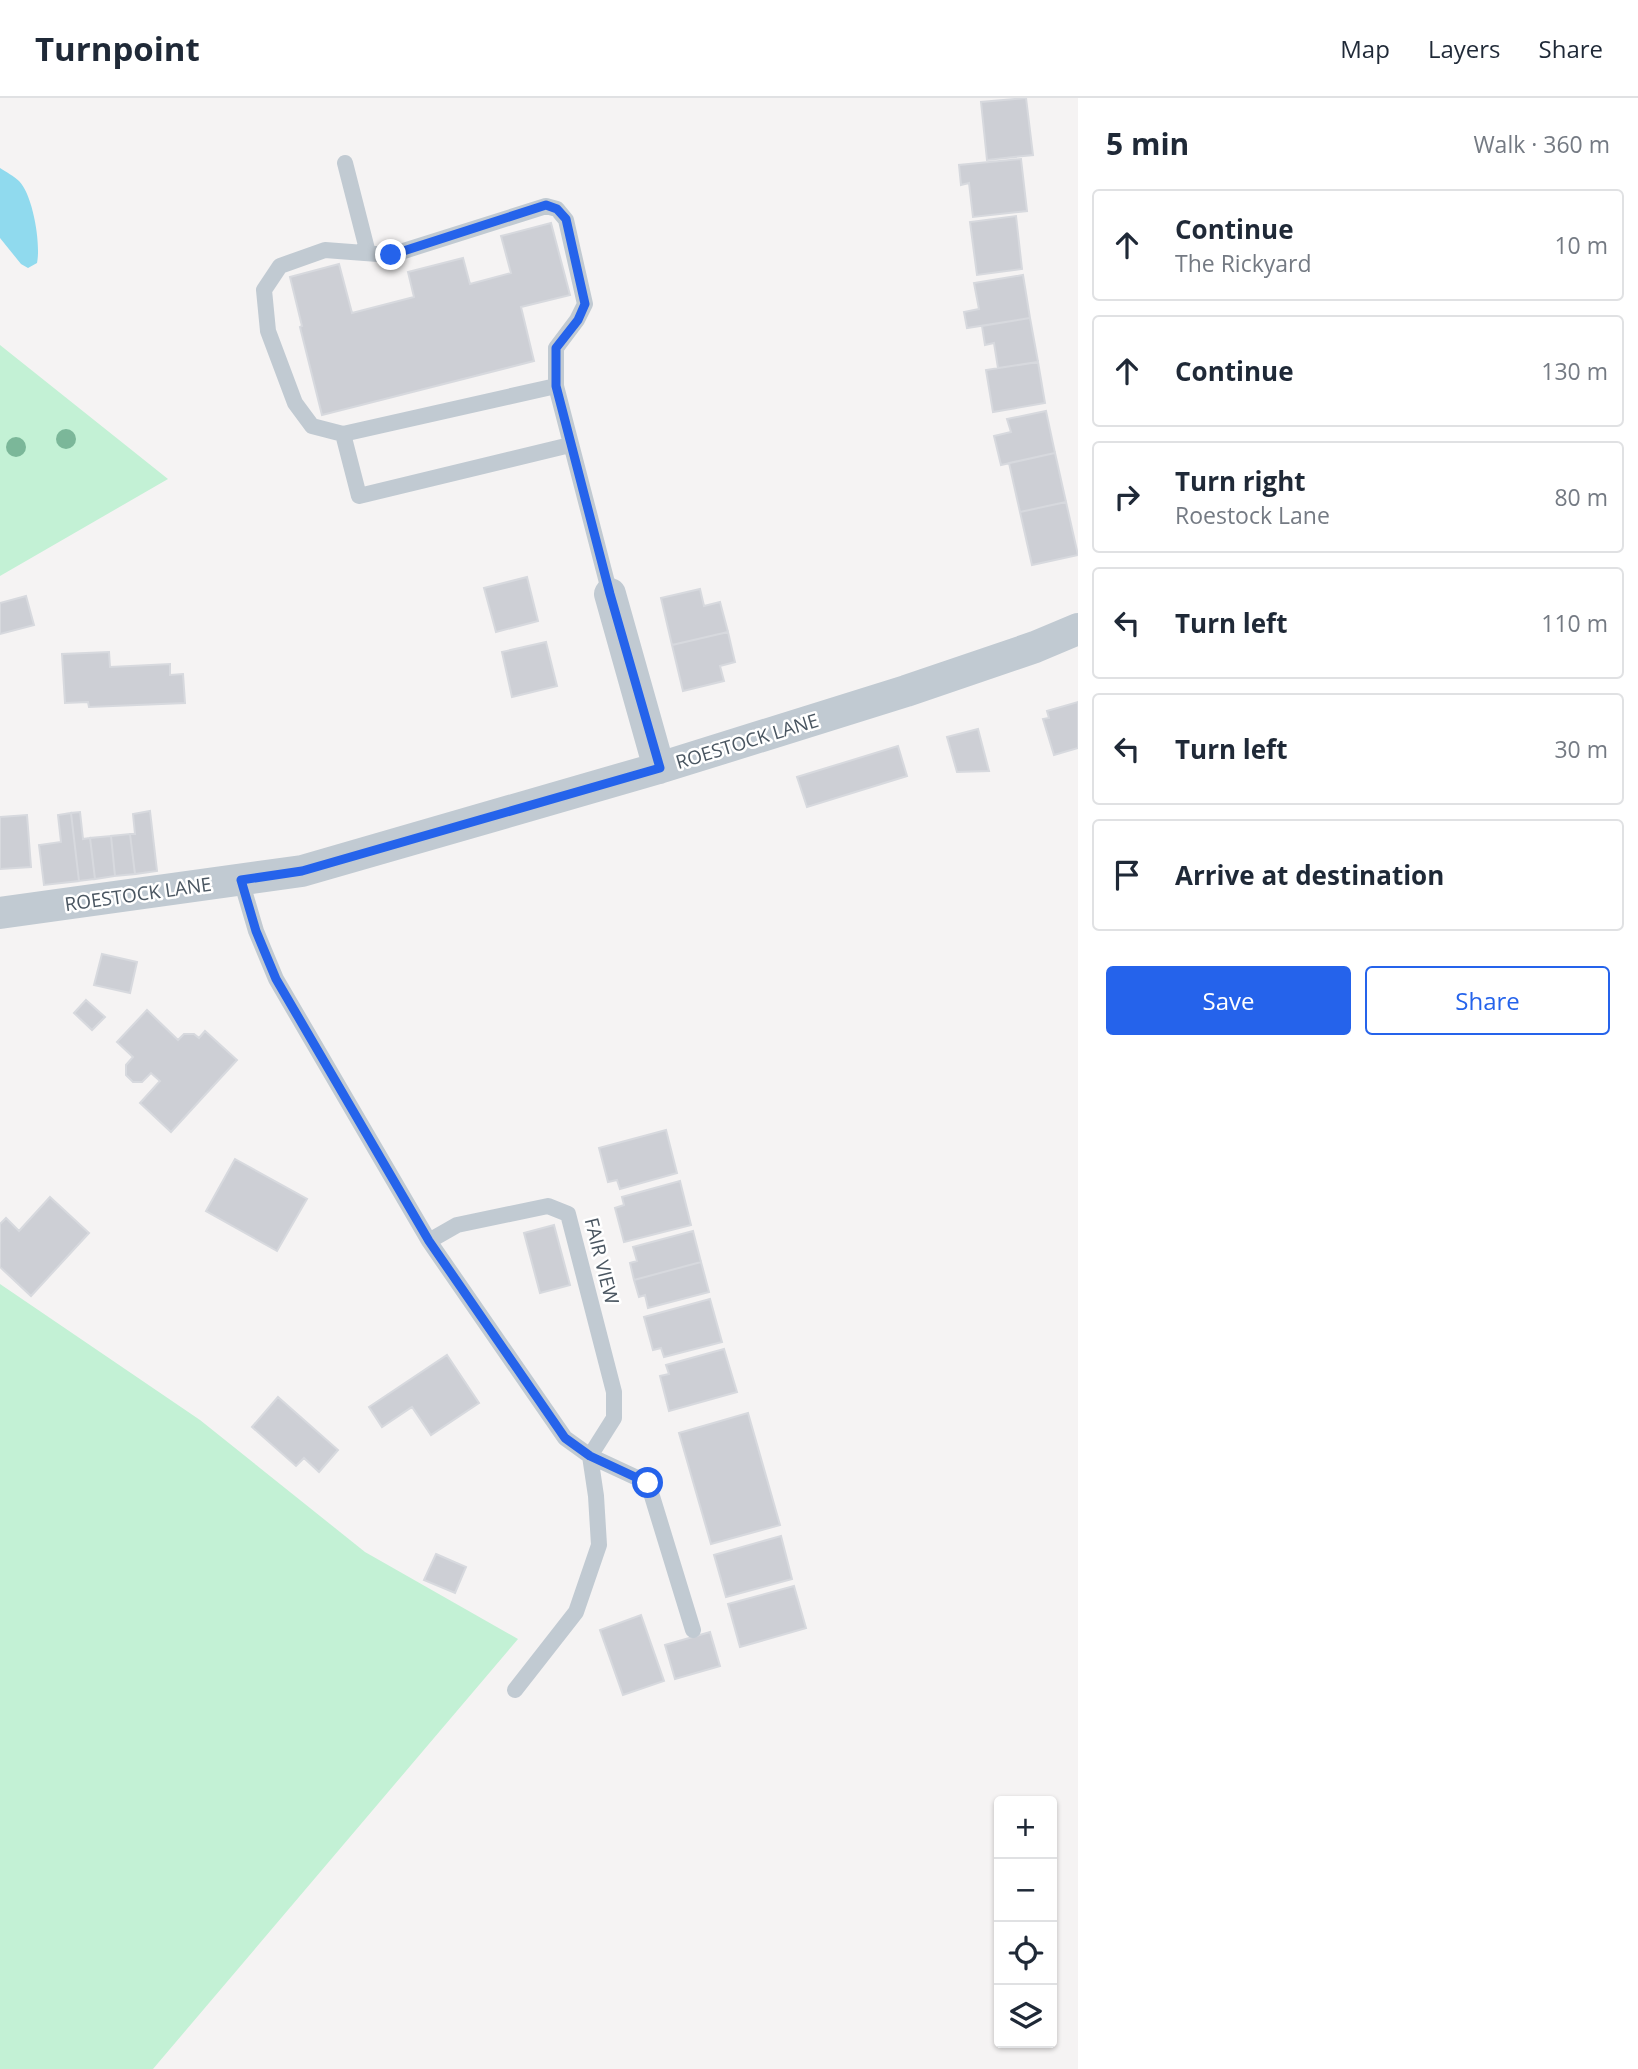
<!DOCTYPE html>
<meta charset="utf-8">
<style>
:root{--surface:#fff;--page:#f2f2f3;--text:#1f2937;--muted:#747a83;--line:#e0e1e3;--accent:#2563eb}
body{margin:0;font-family:"Open Sans",sans-serif;background:var(--page);color:var(--text)}
.controls{position:absolute;right:21px;bottom:21px;display:grid;overflow:hidden;border-radius:7px;box-shadow:0 2px 5px #0004}
.controls button{width:63px;height:63px;display:grid;place-items:center;padding:0;border:0;border-bottom:2px solid var(--line);background:var(--surface);color:var(--text);font:35px sans-serif}
.stop{position:absolute;width:21px;height:21px;margin:-16px;border:5px solid #2563eb;border-radius:50%;background:#fff}
.stop.end{background:#2563eb;border-color:#fff;box-shadow:0 2px 7px #0008}
.list{margin:0;padding:0;list-style:none}
h2{display:flex;justify-content:space-between;align-items:center;height:91px;margin:0;padding:0 28px;font-size:30px}
h2 small{font-size:23px;font-weight:400;color:var(--muted)}
.list li{display:grid;grid-template-columns:46px 1fr auto;gap:21px;align-items:center;box-sizing:border-box;height:112px;margin:0 14px 14px;padding:0 14px;border:2px solid var(--line);border-radius:7px}
.list b{display:block;font-size:26px;white-space:nowrap}
.list p{margin:0;font-size:23px;white-space:nowrap;color:var(--muted)}
.list em{font-size:23px;font-style:normal;color:var(--muted)}
.actions{display:flex;gap:14px;padding:21px 28px}
.actions a{flex:1;padding:16px 0;border:2px solid var(--accent);border-radius:7px;text-align:center;font-size:24px;color:var(--accent)}
.actions .main{background:var(--accent);color:#fff}
.icon{flex:none;width:38px;height:38px;fill:none;stroke:currentColor;stroke-width:2;stroke-linecap:round;stroke-linejoin:round}
.map{position:relative;flex:none;width:1078px;height:1971px;overflow:hidden}
header{display:flex;align-items:center;gap:42px;box-sizing:border-box;height:98px;padding:0 35px;background:var(--surface);border-bottom:2px solid var(--line)}
header strong{font-size:33px}
nav{display:flex;gap:38px;margin-inline-start:auto;font-size:24px}
main{display:flex}
aside{flex:1;background:var(--surface)}
.map>svg:first-child{display:block}
.green{fill:#c3f1d5}
.water{fill:#90daee}
.building{fill:#cdcfd5;stroke:#d7d9de;stroke-width:2}
.lines{fill:none;stroke-linecap:round;stroke-linejoin:round}
.service{stroke:#c1cad2;stroke-width:16}
.minor{stroke:#c1cad2;stroke-width:32}
.tree{fill:#7bb799}
.route{stroke:#2563eb;stroke-width:9}
.labels{text-anchor:middle;dominant-baseline:central;stroke-width:5;stroke-linejoin:round;paint-order:stroke}
.street-label{font-size:19px;fill:#4a5661;stroke:#fff}
</style>
<header>
<strong>Turnpoint</strong>
<nav><a>Map</a><a>Layers</a><a>Share</a></nav>
</header>
<main>
<div class="map">
<svg width="1078" height="1971" viewBox="0 0 1078 1971">
<rect width="100%" height="100%" fill="#f5f3f3"/>
<path class="green" d="M 0,247 L 168,381 L 0,478 Z
M 0,1186 L 200,1322 L 365,1454 L 518,1541 L 153,1971 L 0,1971 Z"/>
<path class="water" d="M 0,70 C 6,74 14,78 19,83 C 33,97 41,146 37,165 L 28,170 L 21,166 L 0,140 Z"/>
<path class="building" d="M 1026,0 L 1033,57 L 987,62 L 981,4 Z
M 1021,61 L 1027,113 L 973,119 L 969,85 L 961,87 L 959,67 Z
M 1016,118 L 1022,171 L 977,177 L 970,124 Z
M 551,125 L 570,197 L 521,209 L 534,263 L 322,317 L 300,229 L 302,228 L 290,179 L 339,166 L 352,215 L 414,199 L 408,174 L 463,160 L 470,186 L 511,175 L 501,138 Z
M 1023,177 L 1030,220 L 967,230 L 964,214 L 979,211 L 974,185 Z
M 1030,220 L 1038,264 L 998,270 L 994,245 L 985,247 L 982,228 Z
M 1038,264 L 1045,305 L 993,314 L 986,272 Z
M 1046,313 L 1055,355 L 1001,367 L 994,338 L 1011,334 L 1007,321 Z
M 1055,355 L 1066,404 L 1020,414 L 1009,365 Z
M 1066,404 L 1078,457 L 1032,467 L 1020,414 Z
M 527,479 L 538,523 L 496,534 L 484,490 Z
M 700,491 L 704,508 L 720,504 L 728,534 L 672,547 L 661,500 Z
M 26,498 L 34,527 L 0,536 L 0,505 Z
M 728,534 L 735,564 L 720,568 L 724,583 L 683,593 L 672,547 Z
M 546,544 L 557,588 L 512,599 L 502,554 Z
M 109,554 L 110,569 L 170,566 L 170,577 L 183,576 L 185,605 L 89,609 L 88,604 L 65,605 L 62,556 Z
M 1078,604 L 1078,650 L 1054,657 L 1043,621 L 1049,620 L 1047,613 Z
M 978,631 L 989,673 L 957,674 L 947,639 Z
M 898,648 L 907,678 L 807,709 L 797,679 Z
M 150,713 L 157,773 L 135,776 L 130,736 L 135,736 L 133,716 Z
M 80,714 L 83,741 L 90,740 L 95,781 L 79,783 L 71,715 Z
M 71,715 L 79,783 L 44,787 L 39,747 L 61,744 L 58,717 Z
M 27,717 L 31,769 L 0,771 L 0,719 Z
M 130,736 L 135,776 L 115,778 L 111,738 Z
M 111,738 L 115,778 L 95,781 L 90,740 Z
M 102,856 L 137,864 L 130,895 L 94,887 Z
M 86,902 L 105,919 L 92,932 L 74,915 Z
M 147,912 L 178,942 L 184,936 L 194,936 L 199,940 L 205,933 L 237,962 L 171,1034 L 140,1005 L 160,983 L 151,975 L 142,984 L 133,984 L 126,977 L 126,967 L 133,959 L 117,944 Z
M 666,1032 L 677,1075 L 620,1091 L 617,1082 L 608,1084 L 599,1050 Z
M 235,1061 L 307,1101 L 277,1153 L 206,1113 Z
M 680,1083 L 691,1127 L 624,1144 L 615,1110 L 624,1107 L 622,1099 Z
M 50,1099 L 89,1135 L 31,1198 L 0,1169 L 0,1126 L 6,1120 L 19,1133 Z
M 554,1127 L 570,1187 L 540,1195 L 524,1135 Z
M 693,1133 L 701,1164 L 634,1182 L 630,1165 L 637,1163 L 633,1149 Z
M 701,1164 L 709,1194 L 648,1210 L 645,1197 L 639,1199 L 634,1182 Z
M 710,1201 L 722,1244 L 664,1259 L 661,1250 L 653,1252 L 644,1219 Z
M 724,1251 L 737,1294 L 669,1313 L 660,1278 L 669,1276 L 666,1267 Z
M 447,1257 L 479,1305 L 431,1337 L 412,1309 L 382,1329 L 369,1309 Z
M 278,1299 L 338,1352 L 319,1374 L 304,1360 L 296,1368 L 252,1329 Z
M 748,1315 L 780,1427 L 711,1446 L 679,1335 Z
M 781,1438 L 792,1481 L 726,1499 L 714,1457 Z
M 436,1456 L 466,1469 L 455,1495 L 424,1482 Z
M 794,1488 L 806,1530 L 740,1549 L 728,1506 Z
M 641,1517 L 664,1583 L 623,1597 L 600,1532 Z
M 710,1534 L 720,1568 L 675,1581 L 665,1547 Z"/>
<g class="lines">
<path class="service" d="M 345,65 L 368,155
M 343,336 L 312,328 L 295,305 L 268,233 L 264,192 L 280,168 L 325,152 L 391,157 L 546,108 L 557,111 L 566,122 L 585,206 L 577,222 L 556,250 L 556,288
M 570,347 L 359,398 L 343,336 L 556,288 L 610,496
M 241,782 L 256,833 L 276,881 L 429,1143 L 565,1340 L 590,1358 L 596,1398 L 599,1447 L 576,1514 L 515,1592
M 429,1143 L 457,1127 L 548,1108 L 568,1116 L 614,1294 L 614,1320 L 590,1358 L 648,1385 L 693,1532"/>
<path class="minor" d="M 610,496 L 659,670
M 0,815 L 302,773 L 659,670 L 906,593 L 1035,549 L 1078,531"/>
</g>
<g class="tree">
<circle cx="66" cy="341" r="10"/>
<circle cx="16" cy="349" r="10"/>
</g>
<g class="lines">
<path class="route" d="M 391,157 L 546,107 L 557,111 L 566,121 L 585,206 L 578,222 L 556,250 L 556,288 L 610,496 L 660,670 L 302,773 L 241,782 L 256,833 L 276,881 L 429,1143 L 565,1340 L 590,1358 L 648,1385"/>
</g>
<g class="labels">
<g class="street-label">
<text transform="translate(747 643) rotate(-17)">ROESTOCK LANE</text>
<text transform="translate(138 796) rotate(-8)">ROESTOCK LANE</text>
<text transform="translate(602 1163) rotate(76)">FAIR VIEW</text>
</g>
</g>
</svg>
<div class="controls">
<button>+</button>
<button>−</button>
<button><svg class="icon" aria-label="locate" viewBox="0 0 24 24"><circle cx="12" cy="12" r="6"/><path d="M12 2v4M12 18v4M2 12h4M18 12h4"/></svg></button>
<button><svg class="icon" aria-label="layers" viewBox="0 0 24 24"><path d="M12 4l9 5-9 5-9-5zM3 14l9 5 9-5"/></svg></button>
</div>
<div class="stop" style="left:648px;top:1385px"></div>
<div class="stop end" style="left:391px;top:157px"></div>
</div>
<aside>
<h2>5 min<small>Walk · 360 m</small></h2>
<ul class="list">
<li><svg class="icon" aria-label="ahead" viewBox="0 0 24 24"><path d="M12 20V5M6 11l6-6 6 6"/></svg><div><b>Continue</b><p>The Rickyard</p></div><em>10 m</em></li>
<li><svg class="icon" aria-label="ahead" viewBox="0 0 24 24"><path d="M12 20V5M6 11l6-6 6 6"/></svg><div><b>Continue</b></div><em>130 m</em></li>
<li><svg class="icon" aria-label="right" viewBox="0 0 24 24"><path d="M7 20v-9h11M14 6l5 5-5 5"/></svg><div><b>Turn right</b><p>Roestock Lane</p></div><em>80 m</em></li>
<li><svg class="icon" aria-label="left" viewBox="0 0 24 24"><path d="M17 20v-9H6M10 6l-5 5 5 5"/></svg><div><b>Turn left</b></div><em>110 m</em></li>
<li><svg class="icon" aria-label="left" viewBox="0 0 24 24"><path d="M17 20v-9H6M10 6l-5 5 5 5"/></svg><div><b>Turn left</b></div><em>30 m</em></li>
<li><svg class="icon" aria-label="arrive" viewBox="0 0 24 24"><path d="M6 21V4h12l-3 4 3 4H6"/></svg><div><b>Arrive at destination</b></div></li>
</ul>
<div class="actions"><a class="main">Save</a><a>Share</a></div>
</aside>
</main>
